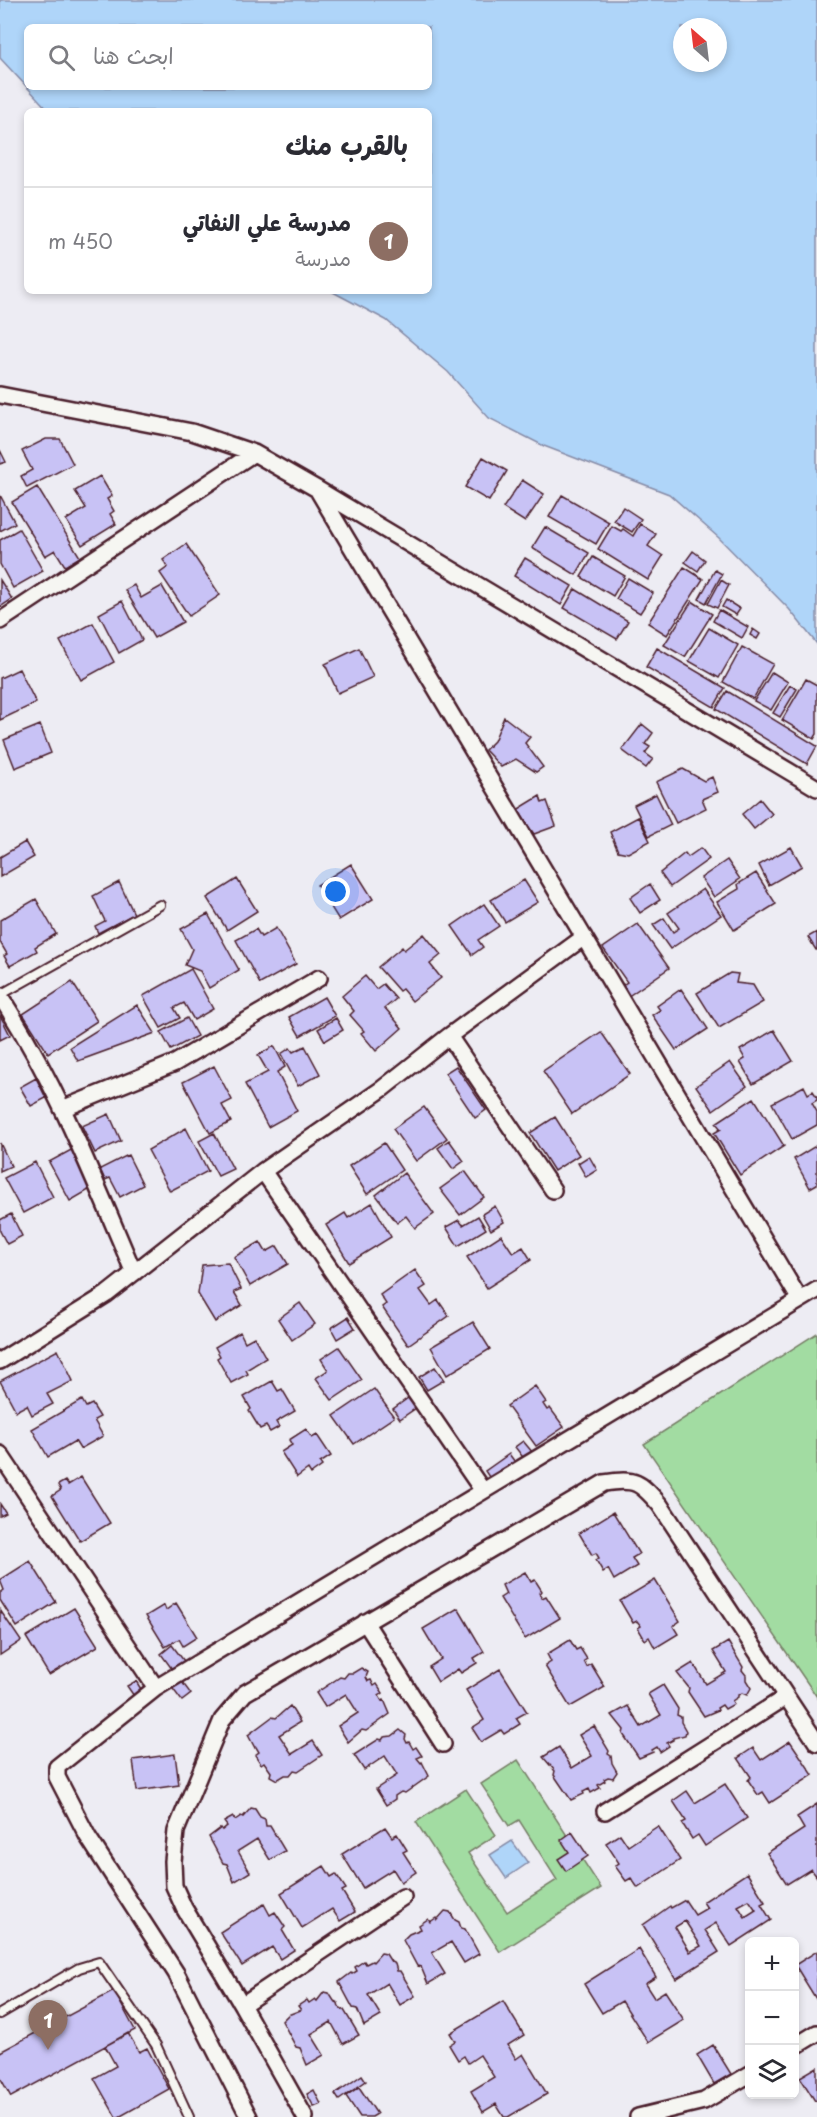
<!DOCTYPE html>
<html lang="ar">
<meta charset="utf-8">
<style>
:root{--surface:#fff;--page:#f2f2f3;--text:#2b2b33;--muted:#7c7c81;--line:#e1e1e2;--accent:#1f6fb2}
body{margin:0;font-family:"Playpen Sans","Playpen Sans Arabic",sans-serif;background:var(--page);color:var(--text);direction:rtl}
.controls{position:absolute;right:18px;bottom:18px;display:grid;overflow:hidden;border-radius:9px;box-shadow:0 3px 9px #0003}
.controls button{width:54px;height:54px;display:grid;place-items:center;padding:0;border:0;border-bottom:2px solid var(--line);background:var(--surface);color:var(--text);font:30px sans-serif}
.compass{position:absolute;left:673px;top:18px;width:54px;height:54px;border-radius:50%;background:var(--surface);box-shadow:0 3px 9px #0003;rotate:332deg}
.you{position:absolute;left:336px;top:892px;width:21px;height:21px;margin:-15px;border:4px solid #fff;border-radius:50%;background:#1a73e8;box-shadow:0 0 0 9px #1a73e833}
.badge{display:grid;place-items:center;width:39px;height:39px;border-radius:50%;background:var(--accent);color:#fff;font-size:20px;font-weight:700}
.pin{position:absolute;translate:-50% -50px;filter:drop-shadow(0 2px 3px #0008)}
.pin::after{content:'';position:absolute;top:32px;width:21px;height:18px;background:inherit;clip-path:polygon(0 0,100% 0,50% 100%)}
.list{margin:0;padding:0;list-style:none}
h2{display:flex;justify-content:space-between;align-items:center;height:78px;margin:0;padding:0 24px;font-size:26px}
h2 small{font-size:20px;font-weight:400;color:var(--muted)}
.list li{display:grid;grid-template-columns:39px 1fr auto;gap:18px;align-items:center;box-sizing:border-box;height:108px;padding:0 24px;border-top:2px solid var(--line)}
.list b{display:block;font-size:22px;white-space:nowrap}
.list p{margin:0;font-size:20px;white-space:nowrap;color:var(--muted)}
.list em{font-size:20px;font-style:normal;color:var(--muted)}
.icon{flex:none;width:33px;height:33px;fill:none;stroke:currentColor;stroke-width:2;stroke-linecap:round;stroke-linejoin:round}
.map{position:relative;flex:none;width:817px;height:2117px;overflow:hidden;direction:ltr}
.search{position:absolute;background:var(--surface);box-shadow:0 3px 9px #0003;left:24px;top:24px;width:408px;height:66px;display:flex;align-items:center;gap:15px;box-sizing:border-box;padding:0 21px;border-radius:9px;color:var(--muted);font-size:22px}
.panel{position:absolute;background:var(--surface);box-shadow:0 3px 9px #0003;left:24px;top:108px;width:408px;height:186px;border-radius:9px;direction:rtl}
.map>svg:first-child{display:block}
.green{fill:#a2dca2;stroke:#767e66;stroke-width:1.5}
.water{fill:#afd5f9;stroke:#878ca7;stroke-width:1.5;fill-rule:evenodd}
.building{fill:#c8c2f5;stroke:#4a1f2b;stroke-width:1.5;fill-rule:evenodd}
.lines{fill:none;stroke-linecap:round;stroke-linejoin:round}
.lane-casing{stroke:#4a1f2b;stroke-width:12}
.street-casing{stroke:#4a1f2b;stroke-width:20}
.lane{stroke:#f6f6f2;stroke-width:8}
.street{stroke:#f6f6f2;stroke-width:15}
</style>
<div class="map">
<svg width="817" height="2117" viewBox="0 0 817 2117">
<rect width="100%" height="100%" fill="#edecf3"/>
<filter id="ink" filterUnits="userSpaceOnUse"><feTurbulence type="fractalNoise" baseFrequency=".0167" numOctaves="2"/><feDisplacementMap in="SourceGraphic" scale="12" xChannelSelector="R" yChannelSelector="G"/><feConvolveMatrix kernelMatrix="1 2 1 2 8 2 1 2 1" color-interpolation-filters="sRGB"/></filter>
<g filter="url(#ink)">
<path class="green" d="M 817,1333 L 817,1697 L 644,1444 Z
M 518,1760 L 601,1888 L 500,1952 L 416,1822 L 466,1789 L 496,1835 L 468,1853 L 507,1912 L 557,1880 L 519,1820 L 509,1826 L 481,1784 Z"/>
<path class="water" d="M 0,0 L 817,0 L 817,644 L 789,609 L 719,538 L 669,494 L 544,446 L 489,418 L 448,372 L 386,320 L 331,291 L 429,291 L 429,111 L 49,111 L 27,87 L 429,87 L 429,27 L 27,27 L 27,87 L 0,58 ZM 682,27 L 718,27 L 718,63 L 682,63 Z
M 512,1841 L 528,1863 L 506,1878 L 490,1855 Z"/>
<path class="building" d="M 46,439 L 60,439 L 73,464 L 27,488 L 21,476 L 32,470 L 22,451 Z
M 0,450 L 6,462 L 0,464 Z
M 483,457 L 507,471 L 489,501 L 465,487 Z
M 100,476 L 112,496 L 107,499 L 114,511 L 110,514 L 116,524 L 82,545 L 66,520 L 86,508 L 75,491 Z
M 522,480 L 544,494 L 525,522 L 503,508 Z
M 37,487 L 80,557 L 65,566 L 55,550 L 45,556 L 12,502 Z
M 0,495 L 15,523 L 0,531 Z
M 562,495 L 609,522 L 596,544 L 549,517 Z
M 623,507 L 641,519 L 632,532 L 614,521 Z
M 640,524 L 656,534 L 648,546 L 663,556 L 648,580 L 598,549 L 612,526 L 621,531 L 623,529 L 633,536 Z
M 545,527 L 589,553 L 576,575 L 532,548 Z
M 19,529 L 43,571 L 13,588 L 0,564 L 0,540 Z
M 186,544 L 220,595 L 189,616 L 160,573 L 168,567 L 163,560 Z
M 693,551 L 705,560 L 698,571 L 685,562 Z
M 593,557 L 625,576 L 613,596 L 581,577 Z
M 525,558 L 572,586 L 561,605 L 514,576 Z
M 684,567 L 703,579 L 667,635 L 648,623 Z
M 715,570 L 722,574 L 706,603 L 699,599 Z
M 628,578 L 653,593 L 640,613 L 616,599 Z
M 0,580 L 12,599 L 0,607 Z
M 721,580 L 729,585 L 717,608 L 708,604 Z
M 134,585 L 141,598 L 162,586 L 183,622 L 154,638 L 125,590 Z
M 575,589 L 628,621 L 617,639 L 564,608 Z
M 726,600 L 740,609 L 736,615 L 722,607 Z
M 122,601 L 142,640 L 119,653 L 99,614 Z
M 692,601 L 712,614 L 685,657 L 664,645 Z
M 719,610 L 748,627 L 742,638 L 713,621 Z
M 93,623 L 114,662 L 81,680 L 60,641 Z
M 709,628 L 738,645 L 719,678 L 689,661 Z
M 753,629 L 760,634 L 757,639 L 750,635 Z
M 742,647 L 773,664 L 753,699 L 723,682 Z
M 359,648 L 373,677 L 338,693 L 325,664 Z
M 657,648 L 725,688 L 714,707 L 646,667 Z
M 19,669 L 36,703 L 0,720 L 0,678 Z
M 772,672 L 788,682 L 771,710 L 754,701 Z
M 806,679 L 817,685 L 817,734 L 814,739 L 782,720 Z
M 790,685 L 797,689 L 780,717 L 773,713 Z
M 727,691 L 817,746 L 807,764 L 716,709 Z
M 504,717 L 530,737 L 525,743 L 543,767 L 536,772 L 516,759 L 501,767 L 485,750 L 494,741 Z
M 642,724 L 653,733 L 645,744 L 650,747 L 645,753 L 653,759 L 646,768 L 622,750 Z
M 40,725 L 51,753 L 15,768 L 4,740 Z
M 683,769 L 704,781 L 712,777 L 718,792 L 702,799 L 706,808 L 676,823 L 656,782 Z
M 656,794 L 671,825 L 649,836 L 634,805 Z
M 540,796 L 542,803 L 547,801 L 556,826 L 534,834 L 517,810 Z
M 760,799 L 772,814 L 754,829 L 742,814 Z
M 638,817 L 650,841 L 628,853 L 618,851 L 610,832 Z
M 25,842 L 34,857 L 0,877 L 0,857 Z
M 791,847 L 802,866 L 769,885 L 759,865 Z
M 701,848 L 709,859 L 670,887 L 660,873 L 685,853 L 688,857 Z
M 727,860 L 740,879 L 714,897 L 701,878 Z
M 351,864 L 373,899 L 339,920 L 317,885 Z
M 756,873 L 776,904 L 734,930 L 717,902 L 739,889 L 738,884 Z
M 237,879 L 257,911 L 227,930 L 207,898 Z
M 524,880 L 538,902 L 505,922 L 491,900 Z
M 119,882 L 134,914 L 98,933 L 95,926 L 105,921 L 93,896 Z
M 650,884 L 660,900 L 640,913 L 630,898 Z
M 703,889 L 721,915 L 670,949 L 653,925 L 664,918 L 673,932 L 679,928 L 668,913 Z
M 36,899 L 56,934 L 35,947 L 37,951 L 10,966 L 4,956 L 7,954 L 0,942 L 0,920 Z
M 484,904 L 499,926 L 478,940 L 483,947 L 472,955 L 452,926 Z
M 208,914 L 239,970 L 209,988 L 200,971 L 185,965 L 192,949 L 181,929 Z
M 638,924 L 669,968 L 627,997 L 620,987 L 627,982 L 603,948 Z
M 276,928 L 296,964 L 260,984 L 236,940 L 256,929 L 261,937 Z
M 817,932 L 817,950 L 816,950 L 808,937 Z
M 424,934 L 441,955 L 430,964 L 441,978 L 412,1001 L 402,989 L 399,991 L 378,967 L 402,947 L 404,950 Z
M 191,969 L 213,1009 L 194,1020 L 184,1003 L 174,1008 L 180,1018 L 161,1028 L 143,996 Z
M 730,973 L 738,974 L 736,983 L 753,985 L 763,1002 L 719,1028 L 697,993 Z
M 365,976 L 376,989 L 383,984 L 396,999 L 385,1008 L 402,1028 L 376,1051 L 361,1033 L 364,1031 L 350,1015 L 354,1011 L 342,996 Z
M 72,982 L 97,1021 L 48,1053 L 23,1014 Z
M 681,989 L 708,1029 L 676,1050 L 652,1015 L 660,1010 L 657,1006 Z
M 324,997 L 335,1016 L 300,1036 L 289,1017 Z
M 137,1005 L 155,1033 L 78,1061 L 70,1047 Z
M 0,1015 L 10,1035 L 0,1040 Z
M 187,1018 L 197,1036 L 171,1050 L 161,1032 Z
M 336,1018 L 343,1030 L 325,1041 L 318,1029 Z
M 774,1030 L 793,1061 L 753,1084 L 740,1062 L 745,1059 L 740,1050 Z
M 601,1032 L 630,1074 L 572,1114 L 543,1071 Z
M 274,1046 L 285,1067 L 277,1072 L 297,1111 L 268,1127 L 245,1084 L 268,1072 L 258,1055 Z
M 305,1046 L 320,1074 L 298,1086 L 281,1054 L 290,1048 L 293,1052 Z
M 730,1062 L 747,1086 L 713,1110 L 696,1086 Z
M 214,1066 L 232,1100 L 222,1105 L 231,1122 L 210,1133 L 183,1082 Z
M 456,1066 L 486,1110 L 475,1118 L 445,1073 Z
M 36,1078 L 46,1098 L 31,1106 L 20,1087 Z
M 804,1086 L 808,1094 L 813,1091 L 817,1097 L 817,1100 L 812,1103 L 817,1112 L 817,1125 L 792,1139 L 772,1103 Z
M 754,1098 L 784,1146 L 740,1175 L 714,1133 L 721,1129 L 716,1123 Z
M 424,1107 L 447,1138 L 416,1161 L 393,1129 Z
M 109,1114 L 121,1141 L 95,1153 L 82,1126 Z
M 555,1117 L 579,1155 L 554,1171 L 530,1133 Z
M 186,1128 L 208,1171 L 170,1191 L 148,1150 Z
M 214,1133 L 233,1169 L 218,1176 L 199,1141 Z
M 449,1140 L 464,1161 L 453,1169 L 438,1148 Z
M 0,1143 L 11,1166 L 0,1171 Z
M 384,1143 L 402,1170 L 367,1194 L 349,1166 Z
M 817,1145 L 817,1184 L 810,1188 L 794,1159 Z
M 73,1149 L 94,1187 L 70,1201 L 49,1162 Z
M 128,1155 L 143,1185 L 120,1197 L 110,1178 L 105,1180 L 100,1169 Z
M 589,1156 L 597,1170 L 586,1177 L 578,1163 Z
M 35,1162 L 53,1197 L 23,1213 L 4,1178 Z
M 465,1171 L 484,1197 L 460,1215 L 440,1189 Z
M 404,1173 L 434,1214 L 415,1228 L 406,1216 L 397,1223 L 376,1195 Z
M 372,1203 L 391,1237 L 349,1263 L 326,1225 L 345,1213 L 348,1218 Z
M 495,1206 L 504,1222 L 491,1230 L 482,1214 Z
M 11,1214 L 22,1236 L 7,1244 L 0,1231 L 0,1220 Z
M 478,1216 L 486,1229 L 458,1246 L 446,1227 L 459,1220 L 463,1225 Z
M 501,1235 L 513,1253 L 523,1247 L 531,1260 L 487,1288 L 467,1257 Z
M 260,1242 L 266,1252 L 277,1246 L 288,1264 L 250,1286 L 234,1257 Z
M 228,1263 L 241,1289 L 234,1292 L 242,1305 L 215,1322 L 198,1294 L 202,1265 Z
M 415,1270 L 426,1286 L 420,1290 L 431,1305 L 438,1300 L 449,1316 L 408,1345 L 382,1307 L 386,1304 L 380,1295 Z
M 300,1303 L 315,1324 L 292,1340 L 278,1319 Z
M 348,1317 L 355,1328 L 337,1339 L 331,1328 Z
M 473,1322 L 490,1349 L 447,1375 L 431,1347 Z
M 240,1332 L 245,1342 L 254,1337 L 266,1358 L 246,1370 L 248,1374 L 231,1383 L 217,1358 L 220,1356 L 215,1347 Z
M 339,1347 L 362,1380 L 332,1400 L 316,1378 L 328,1370 L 321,1359 Z
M 58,1350 L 73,1381 L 47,1394 L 53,1404 L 32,1415 L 27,1405 L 16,1411 L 0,1381 Z
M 435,1367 L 444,1380 L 427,1390 L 419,1377 Z
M 272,1381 L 278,1391 L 282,1389 L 295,1411 L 276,1422 L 279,1427 L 270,1432 L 266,1426 L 260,1429 L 249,1411 L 251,1409 L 244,1397 Z
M 535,1386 L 546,1402 L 543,1404 L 547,1410 L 550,1408 L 564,1427 L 536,1446 L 507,1406 Z
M 374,1389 L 394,1417 L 354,1444 L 334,1416 Z
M 408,1398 L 416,1408 L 400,1419 L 393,1409 Z
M 82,1400 L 86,1407 L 92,1404 L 100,1417 L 94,1420 L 103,1436 L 80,1449 L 75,1441 L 48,1457 L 32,1429 Z
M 306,1429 L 312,1438 L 317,1435 L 331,1456 L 320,1463 L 322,1466 L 311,1474 L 308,1469 L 297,1477 L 281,1452 L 292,1445 L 289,1440 Z
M 523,1441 L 533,1453 L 525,1460 L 515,1447 Z
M 509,1454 L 518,1466 L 493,1483 L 485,1471 Z
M 81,1477 L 110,1523 L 80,1541 L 52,1496 L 61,1490 L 58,1485 L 65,1481 L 68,1485 Z
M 0,1504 L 6,1513 L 0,1516 Z
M 613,1512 L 639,1554 L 632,1558 L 637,1566 L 614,1580 L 608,1569 L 603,1572 L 596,1560 L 599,1558 L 596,1553 L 592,1555 L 579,1533 Z
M 30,1561 L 56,1602 L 17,1627 L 0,1600 L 0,1593 L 4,1590 L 0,1580 Z
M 525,1572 L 531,1582 L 535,1580 L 542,1591 L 539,1593 L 542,1598 L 546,1596 L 560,1618 L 525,1639 L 500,1598 L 506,1594 L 502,1585 Z
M 655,1580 L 680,1621 L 673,1626 L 678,1634 L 655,1648 L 649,1637 L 645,1640 L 638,1628 L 641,1626 L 637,1621 L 633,1623 L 620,1601 Z
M 176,1603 L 197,1637 L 183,1646 L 179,1639 L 165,1647 L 146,1616 L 164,1605 L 166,1610 Z
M 74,1608 L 98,1646 L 49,1675 L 26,1637 Z
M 458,1608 L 484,1652 L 474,1658 L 477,1663 L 461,1673 L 458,1669 L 438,1682 L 429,1667 L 441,1659 L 423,1629 Z
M 0,1610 L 21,1641 L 0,1655 Z
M 570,1640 L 576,1650 L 580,1648 L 587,1659 L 584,1661 L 587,1667 L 591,1664 L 605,1687 L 570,1707 L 545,1666 L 551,1662 L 547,1654 Z
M 728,1642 L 743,1667 L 742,1670 L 746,1675 L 746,1680 L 751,1688 L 747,1695 L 742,1693 L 738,1695 L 738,1697 L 732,1701 L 734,1704 L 725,1709 L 722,1705 L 717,1708 L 718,1710 L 704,1716 L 688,1692 L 689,1688 L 677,1673 L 693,1663 L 706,1684 L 726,1672 L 713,1651 Z
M 172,1645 L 187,1665 L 175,1673 L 161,1654 Z
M 361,1668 L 368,1672 L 366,1677 L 368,1681 L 371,1680 L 374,1686 L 377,1684 L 383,1693 L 379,1696 L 382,1701 L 384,1700 L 390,1714 L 366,1731 L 362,1730 L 348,1742 L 338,1726 L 358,1713 L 346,1694 L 325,1707 L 316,1693 L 340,1677 L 344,1678 L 348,1673 L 353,1673 Z
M 500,1669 L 527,1712 L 516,1718 L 520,1724 L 504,1734 L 501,1730 L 481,1742 L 472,1728 L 484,1720 L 466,1690 Z
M 179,1678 L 191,1694 L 182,1701 L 170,1685 Z
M 136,1681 L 144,1694 L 136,1699 L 127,1686 Z
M 663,1685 L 678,1709 L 677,1715 L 681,1717 L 681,1722 L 686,1731 L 685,1735 L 673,1738 L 673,1740 L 667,1743 L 669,1746 L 660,1752 L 657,1747 L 652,1750 L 653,1752 L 639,1758 L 623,1734 L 624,1730 L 612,1715 L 628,1706 L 641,1727 L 661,1715 L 648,1694 Z
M 290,1706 L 300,1722 L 279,1735 L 292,1754 L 313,1741 L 322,1755 L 298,1771 L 294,1770 L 290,1775 L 285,1775 L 277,1780 L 270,1776 L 271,1772 L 264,1762 L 261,1764 L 255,1755 L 259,1752 L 256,1747 L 255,1748 L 248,1735 L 272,1717 L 276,1718 Z
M 594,1726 L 609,1751 L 608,1754 L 611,1756 L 612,1763 L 617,1772 L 613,1778 L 608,1777 L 604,1779 L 605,1781 L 598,1785 L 600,1788 L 591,1793 L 589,1789 L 583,1792 L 584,1794 L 571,1800 L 554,1775 L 555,1771 L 543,1757 L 559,1747 L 572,1768 L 592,1756 L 579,1735 Z
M 400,1730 L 406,1735 L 405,1739 L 407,1743 L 409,1742 L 413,1749 L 416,1747 L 422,1756 L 417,1758 L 421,1763 L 422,1762 L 429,1776 L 405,1793 L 401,1792 L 395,1796 L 395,1799 L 386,1805 L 376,1789 L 397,1775 L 385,1756 L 364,1770 L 354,1755 L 379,1739 L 382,1740 L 384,1737 L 392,1736 Z
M 790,1741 L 813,1775 L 770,1803 L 763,1792 L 758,1795 L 748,1780 L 751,1777 L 738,1758 L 753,1748 L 761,1760 Z
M 175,1754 L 179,1785 L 137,1791 L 133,1760 Z
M 725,1784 L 747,1818 L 705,1846 L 698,1835 L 692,1839 L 682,1823 L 686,1821 L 673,1801 L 687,1791 L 695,1803 Z
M 817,1804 L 817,1877 L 811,1869 L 787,1884 L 767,1853 L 804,1829 L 797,1817 Z
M 251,1808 L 255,1809 L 260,1817 L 265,1819 L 266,1826 L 270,1826 L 285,1851 L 270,1860 L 257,1839 L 238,1851 L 250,1872 L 234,1882 L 227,1864 L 223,1863 L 209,1837 L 221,1828 L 222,1830 L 227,1826 L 224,1822 L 233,1817 L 235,1820 L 241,1816 L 243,1817 Z
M 658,1826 L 680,1860 L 638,1888 L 631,1878 L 626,1881 L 615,1866 L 619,1863 L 606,1843 L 620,1834 L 628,1846 Z
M 385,1827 L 392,1837 L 397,1834 L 407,1850 L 403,1852 L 416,1872 L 401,1882 L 393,1869 L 363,1888 L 342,1854 Z
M 572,1832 L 588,1856 L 566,1871 L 558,1859 L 569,1852 L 561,1840 Z
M 324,1866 L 331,1877 L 336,1874 L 346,1889 L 342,1891 L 355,1912 L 340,1921 L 332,1909 L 302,1928 L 281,1893 Z
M 747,1873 L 765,1902 L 761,1904 L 771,1920 L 731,1946 L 716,1923 L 705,1930 L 719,1952 L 676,1979 L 643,1925 L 670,1906 L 671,1908 L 685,1900 L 695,1915 L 707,1908 L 703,1902 ZM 749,1900 L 756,1910 L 745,1917 L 738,1906 ZM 685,1921 L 701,1946 L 690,1952 L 675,1927 Z
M 264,1904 L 270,1915 L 275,1912 L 285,1927 L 282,1930 L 294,1950 L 280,1959 L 272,1947 L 242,1966 L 220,1932 Z
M 445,1911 L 450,1912 L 455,1920 L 459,1922 L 461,1928 L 465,1929 L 479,1954 L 464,1963 L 451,1942 L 432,1953 L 445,1974 L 428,1984 L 421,1967 L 417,1966 L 403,1940 L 409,1934 L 421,1929 L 419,1925 L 428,1919 L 430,1922 L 436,1918 L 437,1920 Z
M 639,1949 L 656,1977 L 645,1984 L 654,1998 L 665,1991 L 684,2020 L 648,2042 L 622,2001 L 602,2013 L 584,1984 Z
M 817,1951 L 817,1999 L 816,1999 L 795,1965 Z
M 381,1953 L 386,1954 L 391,1962 L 395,1964 L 397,1971 L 400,1971 L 415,1996 L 400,2005 L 387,1983 L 368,1995 L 381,2016 L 364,2026 L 357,2009 L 353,2008 L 339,1982 L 351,1973 L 352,1974 L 357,1971 L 355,1967 L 364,1961 L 366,1964 L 372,1961 L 373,1962 Z
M 114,1991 L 135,2030 L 11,2097 L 0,2077 L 0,2052 Z
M 324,1992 L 329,1993 L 334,2001 L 338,2003 L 339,2007 L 344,2010 L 359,2035 L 343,2044 L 331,2022 L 311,2034 L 324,2055 L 307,2065 L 300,2048 L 296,2047 L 282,2021 L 288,2015 L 301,2010 L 298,2006 L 307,2000 L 309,2003 L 315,1999 L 317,2001 Z
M 503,2001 L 524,2035 L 508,2045 L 516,2059 L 523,2054 L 547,2094 L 508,2117 L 504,2117 L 496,2104 L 483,2112 L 471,2091 L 494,2077 L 480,2055 L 468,2063 L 464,2056 L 458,2060 L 449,2045 L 455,2041 L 450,2033 Z
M 128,2033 L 139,2052 L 147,2048 L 169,2089 L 119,2117 L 116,2117 L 94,2078 L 116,2066 L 105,2046 Z
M 713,2045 L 731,2074 L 714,2084 L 697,2055 Z
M 817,2067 L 817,2100 L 815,2101 L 800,2077 Z
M 362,2075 L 366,2081 L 339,2100 L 335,2094 Z
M 359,2087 L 377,2114 L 372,2117 L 360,2117 L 346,2096 Z
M 314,2090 L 321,2104 L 314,2107 L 307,2094 Z"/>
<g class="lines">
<g class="lane-casing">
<path id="lane" d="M 0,995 L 160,905
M 0,2014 L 79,1968 L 99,1962 L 156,2045 L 189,2117"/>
</g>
<g class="street-casing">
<path id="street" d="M 0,395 L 192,432 L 254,453 L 317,489 L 817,788
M 317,489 L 800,1300
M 0,621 L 254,453
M 0,996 C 56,1082 94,1179 134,1273
M 449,1036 L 553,1190
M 62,1109 L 175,1063 L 319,978
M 263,1171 L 483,1491
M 0,1361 L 107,1294 L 263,1171 L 382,1089 L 449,1036 L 584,937
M 0,1454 L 156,1688
M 365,1622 L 443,1744
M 605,1811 L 786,1697
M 242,2005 L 403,1897
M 794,2047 L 817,2033
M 249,2117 L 176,1973 L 88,1837 L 57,1777 L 57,1767 L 156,1688 L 817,1290
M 305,2117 L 242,2005 L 184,1908 L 174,1886 L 173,1861 L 176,1831 L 222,1720 L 245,1693 L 604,1483 C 636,1478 640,1482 660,1505 L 817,1743
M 638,2117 L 704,2101 L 750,2074"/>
</g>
<use href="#lane" class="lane"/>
<use href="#street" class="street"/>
</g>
</g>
</svg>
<div class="controls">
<button>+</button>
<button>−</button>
<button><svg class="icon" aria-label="layers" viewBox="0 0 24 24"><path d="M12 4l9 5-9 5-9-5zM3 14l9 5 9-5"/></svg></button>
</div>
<svg class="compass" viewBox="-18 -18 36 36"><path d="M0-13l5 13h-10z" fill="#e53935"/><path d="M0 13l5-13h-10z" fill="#7c7c81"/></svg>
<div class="you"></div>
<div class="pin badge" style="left:48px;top:2050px;background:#8d6e63">1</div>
<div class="search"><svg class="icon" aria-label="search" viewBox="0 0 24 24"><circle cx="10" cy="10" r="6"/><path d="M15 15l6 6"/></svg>ابحث هنا</div>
<section class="panel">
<h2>بالقرب منك<small></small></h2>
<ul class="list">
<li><span class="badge" style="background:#8d6e63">1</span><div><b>مدرسة علي النفاتي</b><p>مدرسة</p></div><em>450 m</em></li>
</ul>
</section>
</div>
